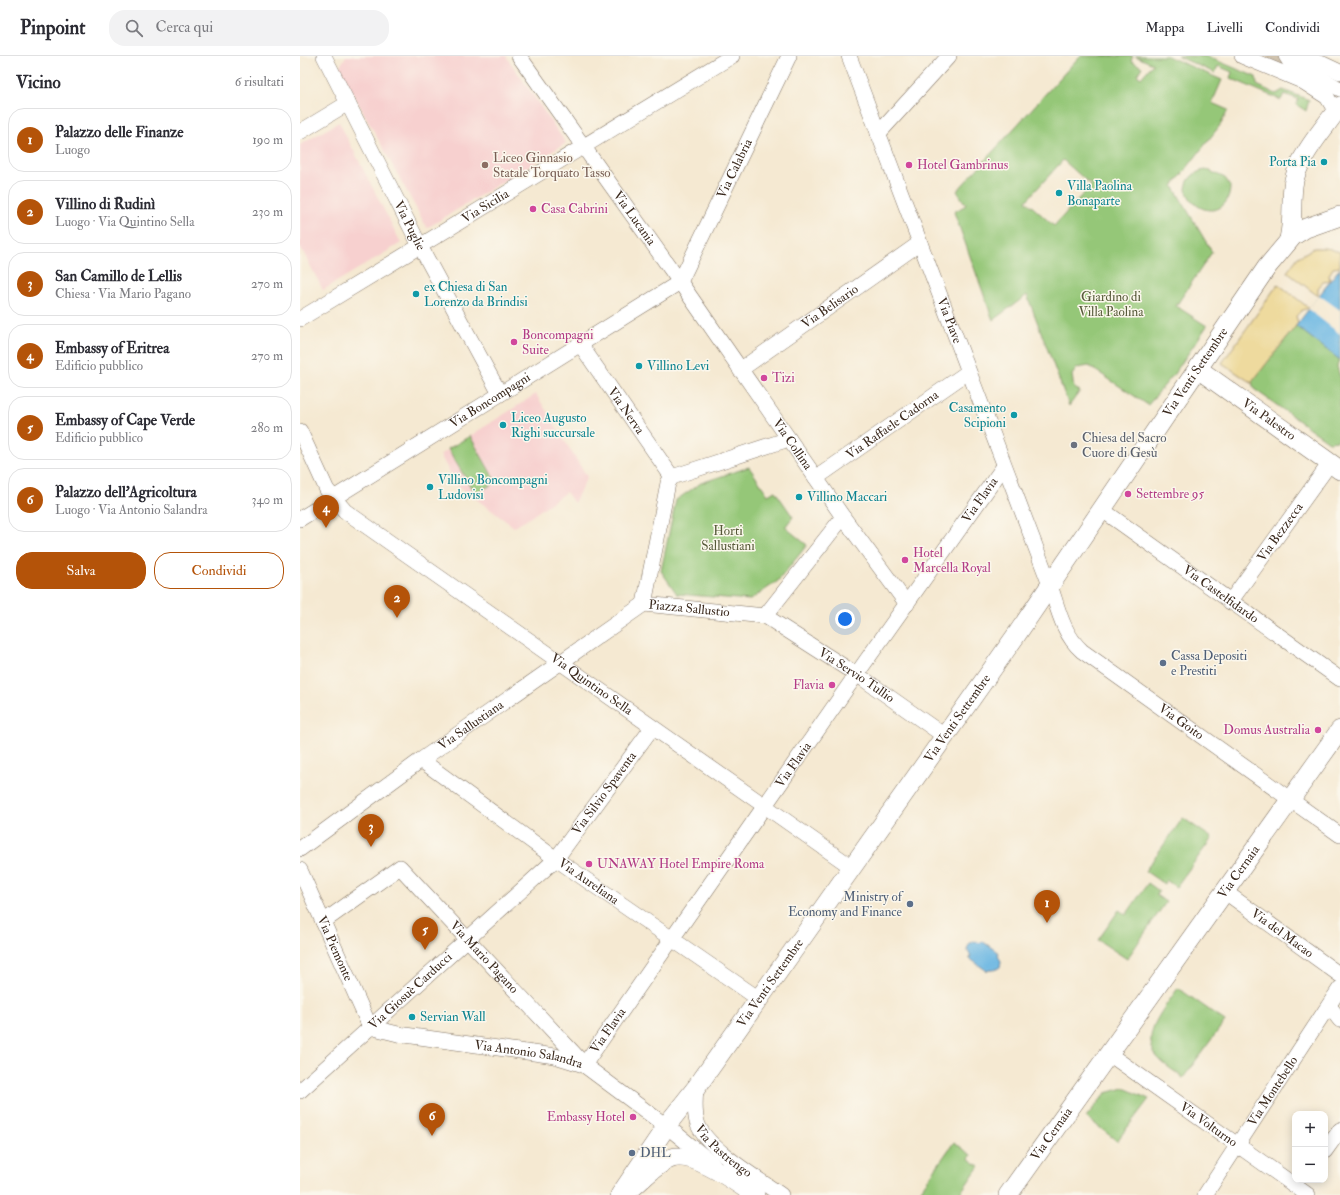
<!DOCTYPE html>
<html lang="it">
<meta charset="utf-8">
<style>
:root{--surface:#fff;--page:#f2f2f3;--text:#2b2b33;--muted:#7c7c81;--line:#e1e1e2;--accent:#b45309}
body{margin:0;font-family:"IM FELL Double Pica",serif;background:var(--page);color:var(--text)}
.controls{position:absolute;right:12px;bottom:12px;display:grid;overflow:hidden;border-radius:8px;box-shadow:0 2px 10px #0003}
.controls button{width:36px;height:36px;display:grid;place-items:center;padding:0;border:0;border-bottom:1px solid var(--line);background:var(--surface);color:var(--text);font:20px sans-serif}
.you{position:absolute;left:545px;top:563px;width:14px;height:14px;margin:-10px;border:3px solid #fff;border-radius:50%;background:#1a73e8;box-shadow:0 0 0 6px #1a73e833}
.badge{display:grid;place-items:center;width:26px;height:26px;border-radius:50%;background:var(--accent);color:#fff;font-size:13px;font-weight:700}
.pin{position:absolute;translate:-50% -33px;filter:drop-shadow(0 1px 2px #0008)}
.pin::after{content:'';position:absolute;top:21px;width:14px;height:12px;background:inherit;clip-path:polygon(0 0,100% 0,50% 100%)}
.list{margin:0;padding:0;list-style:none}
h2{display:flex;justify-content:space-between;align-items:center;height:52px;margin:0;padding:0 16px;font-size:17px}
h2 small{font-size:13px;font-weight:400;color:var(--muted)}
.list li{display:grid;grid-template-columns:26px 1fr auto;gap:12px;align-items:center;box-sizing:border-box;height:64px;margin:0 8px 8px;padding:0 8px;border:1px solid var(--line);border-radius:16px}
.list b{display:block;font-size:15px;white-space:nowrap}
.list p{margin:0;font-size:13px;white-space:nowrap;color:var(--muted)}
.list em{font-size:13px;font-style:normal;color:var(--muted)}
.actions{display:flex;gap:8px;padding:12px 16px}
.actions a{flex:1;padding:9px 0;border:1px solid var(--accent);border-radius:16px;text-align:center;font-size:14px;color:var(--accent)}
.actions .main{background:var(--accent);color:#fff}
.icon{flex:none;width:22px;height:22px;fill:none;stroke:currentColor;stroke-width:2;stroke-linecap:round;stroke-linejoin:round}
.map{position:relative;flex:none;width:1040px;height:1139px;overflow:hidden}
header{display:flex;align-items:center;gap:24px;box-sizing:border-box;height:56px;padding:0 20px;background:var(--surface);border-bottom:1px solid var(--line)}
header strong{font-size:19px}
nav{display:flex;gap:22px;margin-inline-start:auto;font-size:14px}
.search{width:280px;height:36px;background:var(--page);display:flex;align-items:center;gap:10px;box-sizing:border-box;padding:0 14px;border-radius:16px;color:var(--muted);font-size:15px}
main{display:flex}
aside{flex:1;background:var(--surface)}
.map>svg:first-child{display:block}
.built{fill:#f7d0cf}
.green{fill:#95c778;stroke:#68784b;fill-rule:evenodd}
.sand{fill:#eeda9e;stroke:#94825e}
.water{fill:#68b5e2;stroke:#527080}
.pier{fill:#f5e9d2}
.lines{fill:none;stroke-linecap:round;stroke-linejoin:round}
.major-tunnel{stroke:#d0c3ae;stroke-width:19;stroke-dasharray:19 10;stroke-linecap:butt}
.minor-casing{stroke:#7c6d5d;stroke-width:16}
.major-casing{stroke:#7c6d5d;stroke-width:20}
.minor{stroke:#fff;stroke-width:15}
.major{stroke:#fff;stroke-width:19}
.culture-dot{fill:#0f9aa8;stroke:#fbf7ec;stroke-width:1.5}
.education-dot{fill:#8d6e63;stroke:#fbf7ec;stroke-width:1.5}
.hotel-dot{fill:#d1479c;stroke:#fbf7ec;stroke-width:1.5}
.worship-dot{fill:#6b7280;stroke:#fbf7ec;stroke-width:1.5}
.service-dot{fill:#5c6f8a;stroke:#fbf7ec;stroke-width:1.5}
.labels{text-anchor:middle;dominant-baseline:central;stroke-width:3;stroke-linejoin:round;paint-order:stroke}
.education-label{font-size:13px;fill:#785e54;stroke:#fbf7ec;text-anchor:start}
.culture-label{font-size:13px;fill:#0d838f;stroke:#fbf7ec;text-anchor:start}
.hotel-label{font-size:13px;fill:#b23c85;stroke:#fbf7ec;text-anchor:start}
.street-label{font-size:13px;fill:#3b2a1e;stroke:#fbf7ec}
.park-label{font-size:13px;fill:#565939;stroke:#fbf7ec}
.worship-label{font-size:13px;fill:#5b616d;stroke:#fbf7ec;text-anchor:start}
.service-label{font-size:13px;fill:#4e5e75;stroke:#fbf7ec;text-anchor:start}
</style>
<header>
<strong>Pinpoint</strong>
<div class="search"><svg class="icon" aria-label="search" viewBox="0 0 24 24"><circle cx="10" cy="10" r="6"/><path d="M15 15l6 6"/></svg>Cerca qui</div>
<nav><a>Mappa</a><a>Livelli</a><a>Condividi</a></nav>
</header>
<main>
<aside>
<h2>Vicino<small>6 risultati</small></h2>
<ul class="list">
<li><span class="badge">1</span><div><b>Palazzo delle Finanze</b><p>Luogo</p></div><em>190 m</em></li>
<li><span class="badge">2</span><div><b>Villino di Rudinì</b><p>Luogo · Via Quintino Sella</p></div><em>230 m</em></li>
<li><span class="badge">3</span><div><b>San Camillo de Lellis</b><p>Chiesa · Via Mario Pagano</p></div><em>270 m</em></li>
<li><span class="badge">4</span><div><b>Embassy of Eritrea</b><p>Edificio pubblico</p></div><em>270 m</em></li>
<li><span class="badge">5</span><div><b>Embassy of Cape Verde</b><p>Edificio pubblico</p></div><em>280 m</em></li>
<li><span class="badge">6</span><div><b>Palazzo dell'Agricoltura</b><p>Luogo · Via Antonio Salandra</p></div><em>340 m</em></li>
</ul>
<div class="actions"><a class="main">Salva</a><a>Condividi</a></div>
</aside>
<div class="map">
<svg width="1040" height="1139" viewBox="0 0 1040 1139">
<rect width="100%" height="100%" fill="#fbf7ec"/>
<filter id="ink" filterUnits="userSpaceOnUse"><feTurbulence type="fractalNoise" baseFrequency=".025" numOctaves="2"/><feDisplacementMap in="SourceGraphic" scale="8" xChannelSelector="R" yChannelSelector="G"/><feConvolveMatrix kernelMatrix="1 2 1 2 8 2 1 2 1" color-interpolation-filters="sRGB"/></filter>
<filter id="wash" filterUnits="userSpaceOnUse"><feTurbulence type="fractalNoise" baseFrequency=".012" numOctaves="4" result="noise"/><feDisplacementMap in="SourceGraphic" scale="16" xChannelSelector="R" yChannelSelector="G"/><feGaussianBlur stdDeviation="0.9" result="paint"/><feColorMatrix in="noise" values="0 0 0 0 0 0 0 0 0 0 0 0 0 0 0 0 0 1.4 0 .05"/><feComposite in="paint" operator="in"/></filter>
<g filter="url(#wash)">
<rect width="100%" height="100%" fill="#f5e9d2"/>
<path class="built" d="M 46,0 L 206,0 L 266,87 L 127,172 L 39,12 Z
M 39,66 L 101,187 L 23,234 L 0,190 L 0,89 Z
M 236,338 L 287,421 L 274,447 L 266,436 L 225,465 L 214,471 L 157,429 L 140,399 Z"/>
<path class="green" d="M 780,0 L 833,0 L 831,5 L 842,11 L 837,19 L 841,22 L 853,8 L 835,0 L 867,0 L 922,24 L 912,47 L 928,54 L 921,68 L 873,130 L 912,196 L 876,250 L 907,270 L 874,318 L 848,349 L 789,310 L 777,312 L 772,319 L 774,332 L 780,335 L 769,350 L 727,239 L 693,264 L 654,156 L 666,149 L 657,135 ZM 763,104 L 791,129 L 754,170 L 726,145 Z
M 877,0 L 906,0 L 956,21 L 957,29 L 976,38 L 983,34 L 1009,44 L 1006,55 L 997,49 L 998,43 L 984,38 L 981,44 L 930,22 L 932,16 L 918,10 L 915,17 Z
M 908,114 L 925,122 L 930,129 C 931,162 895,161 886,134 C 886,122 896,114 908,114 Z
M 996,270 L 1040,304 L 1037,310 L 1040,321 L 1040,381 L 1037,385 L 1029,386 L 954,333 L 952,326 Z
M 170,380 L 196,426 L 175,438 L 148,393 Z
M 449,411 L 468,439 L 475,435 L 493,461 L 485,471 L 507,489 L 478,525 L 450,544 L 377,538 L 361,515 L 376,444 L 401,427 Z
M 883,762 L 912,782 L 876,831 L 866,824 L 864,828 L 845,815 Z
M 848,827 L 859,835 L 856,839 L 866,846 L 827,903 L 798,884 L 819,854 L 826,859 Z
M 878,932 L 925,965 L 883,1022 C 875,1015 865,1010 858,1002 C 838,979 865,952 878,932 Z
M 824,1032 L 849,1043 L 817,1085 L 786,1061 L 806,1037 Z
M 654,1086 L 671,1099 L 669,1103 L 679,1110 L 659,1139 L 617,1139 Z"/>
<path class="sand" d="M 1014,192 L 1026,192 L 1040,196 L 1040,211 L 1033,212 L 1029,219 L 1030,225 L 1023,226 L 1018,232 L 1018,240 L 987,216 L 998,201 Z
M 978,228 L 1009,252 L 1002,254 L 996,260 L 998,267 L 952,326 L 953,328 L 922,307 Z"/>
<path class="water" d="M 1040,212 L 1040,304 L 996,270 Z
M 674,885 L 680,887 L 682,885 L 699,897 L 698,900 L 701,905 L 700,911 L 695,914 L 689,913 L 687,915 L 669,902 L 671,900 L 667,894 L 669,888 Z"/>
<path class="pier" d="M 1019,239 L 1040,254 L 1040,278 L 1008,253 Z"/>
</g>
<g filter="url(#ink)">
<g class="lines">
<path class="major-tunnel" d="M 966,0 L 1005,21"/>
<g class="minor-casing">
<g id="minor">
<path id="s1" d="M 24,0 L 120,190 L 200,338"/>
<path id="s2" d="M 219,0 L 380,226 L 543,461 L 607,548"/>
<path id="s3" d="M 549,0 L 750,529 C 758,553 763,578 782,595 L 1040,779"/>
<path d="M 942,0 L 1002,25"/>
<path d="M 986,0 L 1002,25 L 1027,41 L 1036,56"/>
<path d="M 995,0 L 1023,8 L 1040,16"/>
<path d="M 991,2 L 1013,18 L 1040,33"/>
<path d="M 0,76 L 48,47"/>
<path d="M 578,78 L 649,0"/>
<path id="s4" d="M 380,226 L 489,0"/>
<path id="s5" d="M 0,263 L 432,0"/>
<path id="s6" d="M 280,288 L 372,421"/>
<path id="s7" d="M 440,314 L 620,187"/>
<path id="s8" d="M 0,375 L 27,434 L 45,455 L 553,812"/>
<path id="s9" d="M 489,383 L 372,421 L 368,427 L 344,548 L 465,560 L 543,461"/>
<path id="s10" d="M 516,422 L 668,316"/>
<path id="s11" d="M 801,453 L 1040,623"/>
<path id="s12" d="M 0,463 L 380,226"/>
<path id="s13" d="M 930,546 L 1030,407"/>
<path id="s14" d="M 465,560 L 565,624 L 646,681"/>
<path id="s15" d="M 121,704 L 256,803 L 459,943"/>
<path id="s16" d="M 0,793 L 121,704 L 344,548"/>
<path id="s17" d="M 0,814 L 70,971"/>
<path id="s18" d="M 924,835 L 1040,919"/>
<path id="s19" d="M 23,866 L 100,811 L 282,1006"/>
<path d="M 1029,950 L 1040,964"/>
<path id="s20" d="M 70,971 L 98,978 L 255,1000 L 284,1009 L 374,1076 L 413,1108"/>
<path id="s21" d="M 809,998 L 1008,1139"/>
<path id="s22" d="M 284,1009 L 556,619 L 704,410"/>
<path id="s23" d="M 396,1032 C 395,1043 394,1055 397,1066 C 404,1091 460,1124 481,1139"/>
<path id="s24" d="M 0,1035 L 256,803 L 352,672"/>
<path d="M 1025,1095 L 1040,1074"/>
<path id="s25" d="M 905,1139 L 1040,932"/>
</g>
</g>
<g class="major-casing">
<g id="major">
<path d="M 989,183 C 994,163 990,143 994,124 C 1000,99 1025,71 1040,50"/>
<path id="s26" d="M 898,313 L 1040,414"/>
<path d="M 332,1132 C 344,1122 357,1107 372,1102 C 393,1095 438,1127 455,1139"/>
<path id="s27" d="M 320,1139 L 370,1065 L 396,1032 L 717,578 L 967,211 L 993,180 L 1006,172 L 1040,160"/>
<path id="s28" d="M 708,1139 L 1040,674"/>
</g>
</g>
<use href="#minor" class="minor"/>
<use href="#major" class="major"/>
</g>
</g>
<g class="culture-dot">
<circle cx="1024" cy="106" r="4"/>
<circle cx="759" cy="137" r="4"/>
<circle cx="116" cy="238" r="4"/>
<circle cx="339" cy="310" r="4"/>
<circle cx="714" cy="359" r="4"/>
<circle cx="203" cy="369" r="4"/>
<circle cx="130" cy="431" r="4"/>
<circle cx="499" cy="441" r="4"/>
<circle cx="112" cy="961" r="4"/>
</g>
<circle class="education-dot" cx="185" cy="109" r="4"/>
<g class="hotel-dot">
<circle cx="609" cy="109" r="4"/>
<circle cx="233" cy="153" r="4"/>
<circle cx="214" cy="286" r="4"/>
<circle cx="464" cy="322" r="4"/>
<circle cx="828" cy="438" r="4"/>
<circle cx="605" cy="504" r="4"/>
<circle cx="532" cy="629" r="4"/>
<circle cx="1018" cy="674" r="4"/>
<circle cx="289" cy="808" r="4"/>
<circle cx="333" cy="1061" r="4"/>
</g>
<circle class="worship-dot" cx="774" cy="389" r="4"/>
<g class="service-dot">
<circle cx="863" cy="607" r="4"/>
<circle cx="610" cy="848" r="4"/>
<circle cx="332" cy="1097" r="4"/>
</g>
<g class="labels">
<g class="education-label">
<text x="193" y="102">Liceo Ginnasio<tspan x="193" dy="15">Statale Torquato Tasso</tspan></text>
</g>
<g class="culture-label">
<text x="1016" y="106" text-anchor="end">Porta Pia</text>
<text x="767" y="130">Villa Paolina<tspan x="767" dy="15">Bonaparte</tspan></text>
<text x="124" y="231">ex Chiesa di San<tspan x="124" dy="15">Lorenzo da Brindisi</tspan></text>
<text x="347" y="310">Villino Levi</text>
<text x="706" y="352" text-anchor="end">Casamento<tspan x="706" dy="15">Scipioni</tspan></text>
<text x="211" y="362">Liceo Augusto<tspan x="211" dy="15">Righi succursale</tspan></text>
<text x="138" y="424">Villino Boncompagni<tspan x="138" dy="15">Ludovisi</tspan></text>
<text x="507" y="441">Villino Maccari</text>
<text x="120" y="961">Servian Wall</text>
</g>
<g class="hotel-label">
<text x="617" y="109">Hotel Gambrinus</text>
<text x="241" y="153">Casa Cabrini</text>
<text x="222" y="279">Boncompagni<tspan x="222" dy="15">Suite</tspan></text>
<text x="472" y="322">Tizi</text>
<text x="836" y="438">Settembre 95</text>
<text x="613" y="497">Hotel<tspan x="613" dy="15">Marcella Royal</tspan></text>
<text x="524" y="629" text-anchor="end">Flavia</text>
<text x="1010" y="674" text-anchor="end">Domus Australia</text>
<text x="297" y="808">UNAWAY Hotel Empire Roma</text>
<text x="325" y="1061" text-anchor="end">Embassy Hotel</text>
</g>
<g class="street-label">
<text stroke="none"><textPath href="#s4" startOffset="126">Via Calabria</textPath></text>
<text stroke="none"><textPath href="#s5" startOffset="217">Via Sicilia</textPath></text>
<text stroke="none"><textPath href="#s2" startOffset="199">Via Lucania</textPath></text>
<text stroke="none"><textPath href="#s1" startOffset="190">Via Puglie</textPath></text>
<text stroke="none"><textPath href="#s7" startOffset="110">Via Belisario</textPath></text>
<text stroke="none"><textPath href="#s3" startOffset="283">Via Piave</textPath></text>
<text stroke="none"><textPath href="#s27" startOffset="1004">Via Venti Settembre</textPath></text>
<text stroke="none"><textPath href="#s12" startOffset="224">Via Boncompagni</textPath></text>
<text stroke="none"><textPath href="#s6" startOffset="81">Via Nerva</textPath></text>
<text stroke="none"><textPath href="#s26" startOffset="87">Via Palestro</textPath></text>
<text stroke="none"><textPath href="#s10" startOffset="93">Via Raffaele Cadorna</textPath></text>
<text stroke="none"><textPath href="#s2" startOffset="475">Via Collina</textPath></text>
<text stroke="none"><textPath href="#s22" startOffset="690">Via Flavia</textPath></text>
<text stroke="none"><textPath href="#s13" startOffset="86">Via Bezzecca</textPath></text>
<text stroke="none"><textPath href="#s11" startOffset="147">Via Castelfidardo</textPath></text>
<text stroke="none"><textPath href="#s9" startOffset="299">Piazza Sallustio</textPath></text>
<text stroke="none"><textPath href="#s14" startOffset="109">Via Servio Tullio</textPath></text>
<text stroke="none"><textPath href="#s8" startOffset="394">Via Quintino Sella</textPath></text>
<text stroke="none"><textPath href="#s27" startOffset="584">Via Venti Settembre</textPath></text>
<text stroke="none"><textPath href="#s3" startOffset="762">Via Goito</textPath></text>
<text stroke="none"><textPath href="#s16" startOffset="211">Via Sallustiana</textPath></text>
<text stroke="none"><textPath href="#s22" startOffset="366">Via Flavia</textPath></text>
<text stroke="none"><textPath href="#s24" startOffset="427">Via Silvio Spaventa</textPath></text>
<text stroke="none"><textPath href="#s28" startOffset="397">Via Cernaia</textPath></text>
<text stroke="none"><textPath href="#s15" startOffset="207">Via Aureliana</textPath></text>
<text stroke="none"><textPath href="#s18" startOffset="72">Via del Macao</textPath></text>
<text stroke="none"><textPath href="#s17" startOffset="86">Via Piemonte</textPath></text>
<text stroke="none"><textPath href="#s19" startOffset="218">Via Mario Pagano</textPath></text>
<text stroke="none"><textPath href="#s27" startOffset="260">Via Venti Settembre</textPath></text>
<text stroke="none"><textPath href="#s24" startOffset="149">Via Giosuè Carducci</textPath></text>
<text stroke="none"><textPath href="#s22" startOffset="42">Via Flavia</textPath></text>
<text stroke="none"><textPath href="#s20" startOffset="161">Via Antonio Salandra</textPath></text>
<text stroke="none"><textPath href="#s25" startOffset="124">Via Montebello</textPath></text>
<text stroke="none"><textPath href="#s21" startOffset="122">Via Volturno</textPath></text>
<text stroke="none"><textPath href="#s28" startOffset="75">Via Cernaia</textPath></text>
<text stroke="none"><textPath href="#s23" startOffset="74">Via Pastrengo</textPath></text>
</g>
<g class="park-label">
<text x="811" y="241">Giardino di<tspan x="811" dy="15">Villa Paolina</tspan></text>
<text x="428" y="475">Horti<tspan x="428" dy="15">Sallustiani</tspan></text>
</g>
<g class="worship-label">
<text x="782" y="382">Chiesa del Sacro<tspan x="782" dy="15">Cuore di Gesù</tspan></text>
</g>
<g class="service-label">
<text x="871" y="600">Cassa Depositi<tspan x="871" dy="15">e Prestiti</tspan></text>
<text x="602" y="841" text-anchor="end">Ministry of<tspan x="602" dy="15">Economy and Finance</tspan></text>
<text x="340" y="1097">DHL</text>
</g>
</g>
</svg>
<div class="controls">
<button>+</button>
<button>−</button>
</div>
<div class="you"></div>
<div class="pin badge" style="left:747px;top:867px">1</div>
<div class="pin badge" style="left:97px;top:562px">2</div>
<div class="pin badge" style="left:71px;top:791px">3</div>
<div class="pin badge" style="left:26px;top:472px">4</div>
<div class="pin badge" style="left:125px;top:894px">5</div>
<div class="pin badge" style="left:132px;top:1080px">6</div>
</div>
</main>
